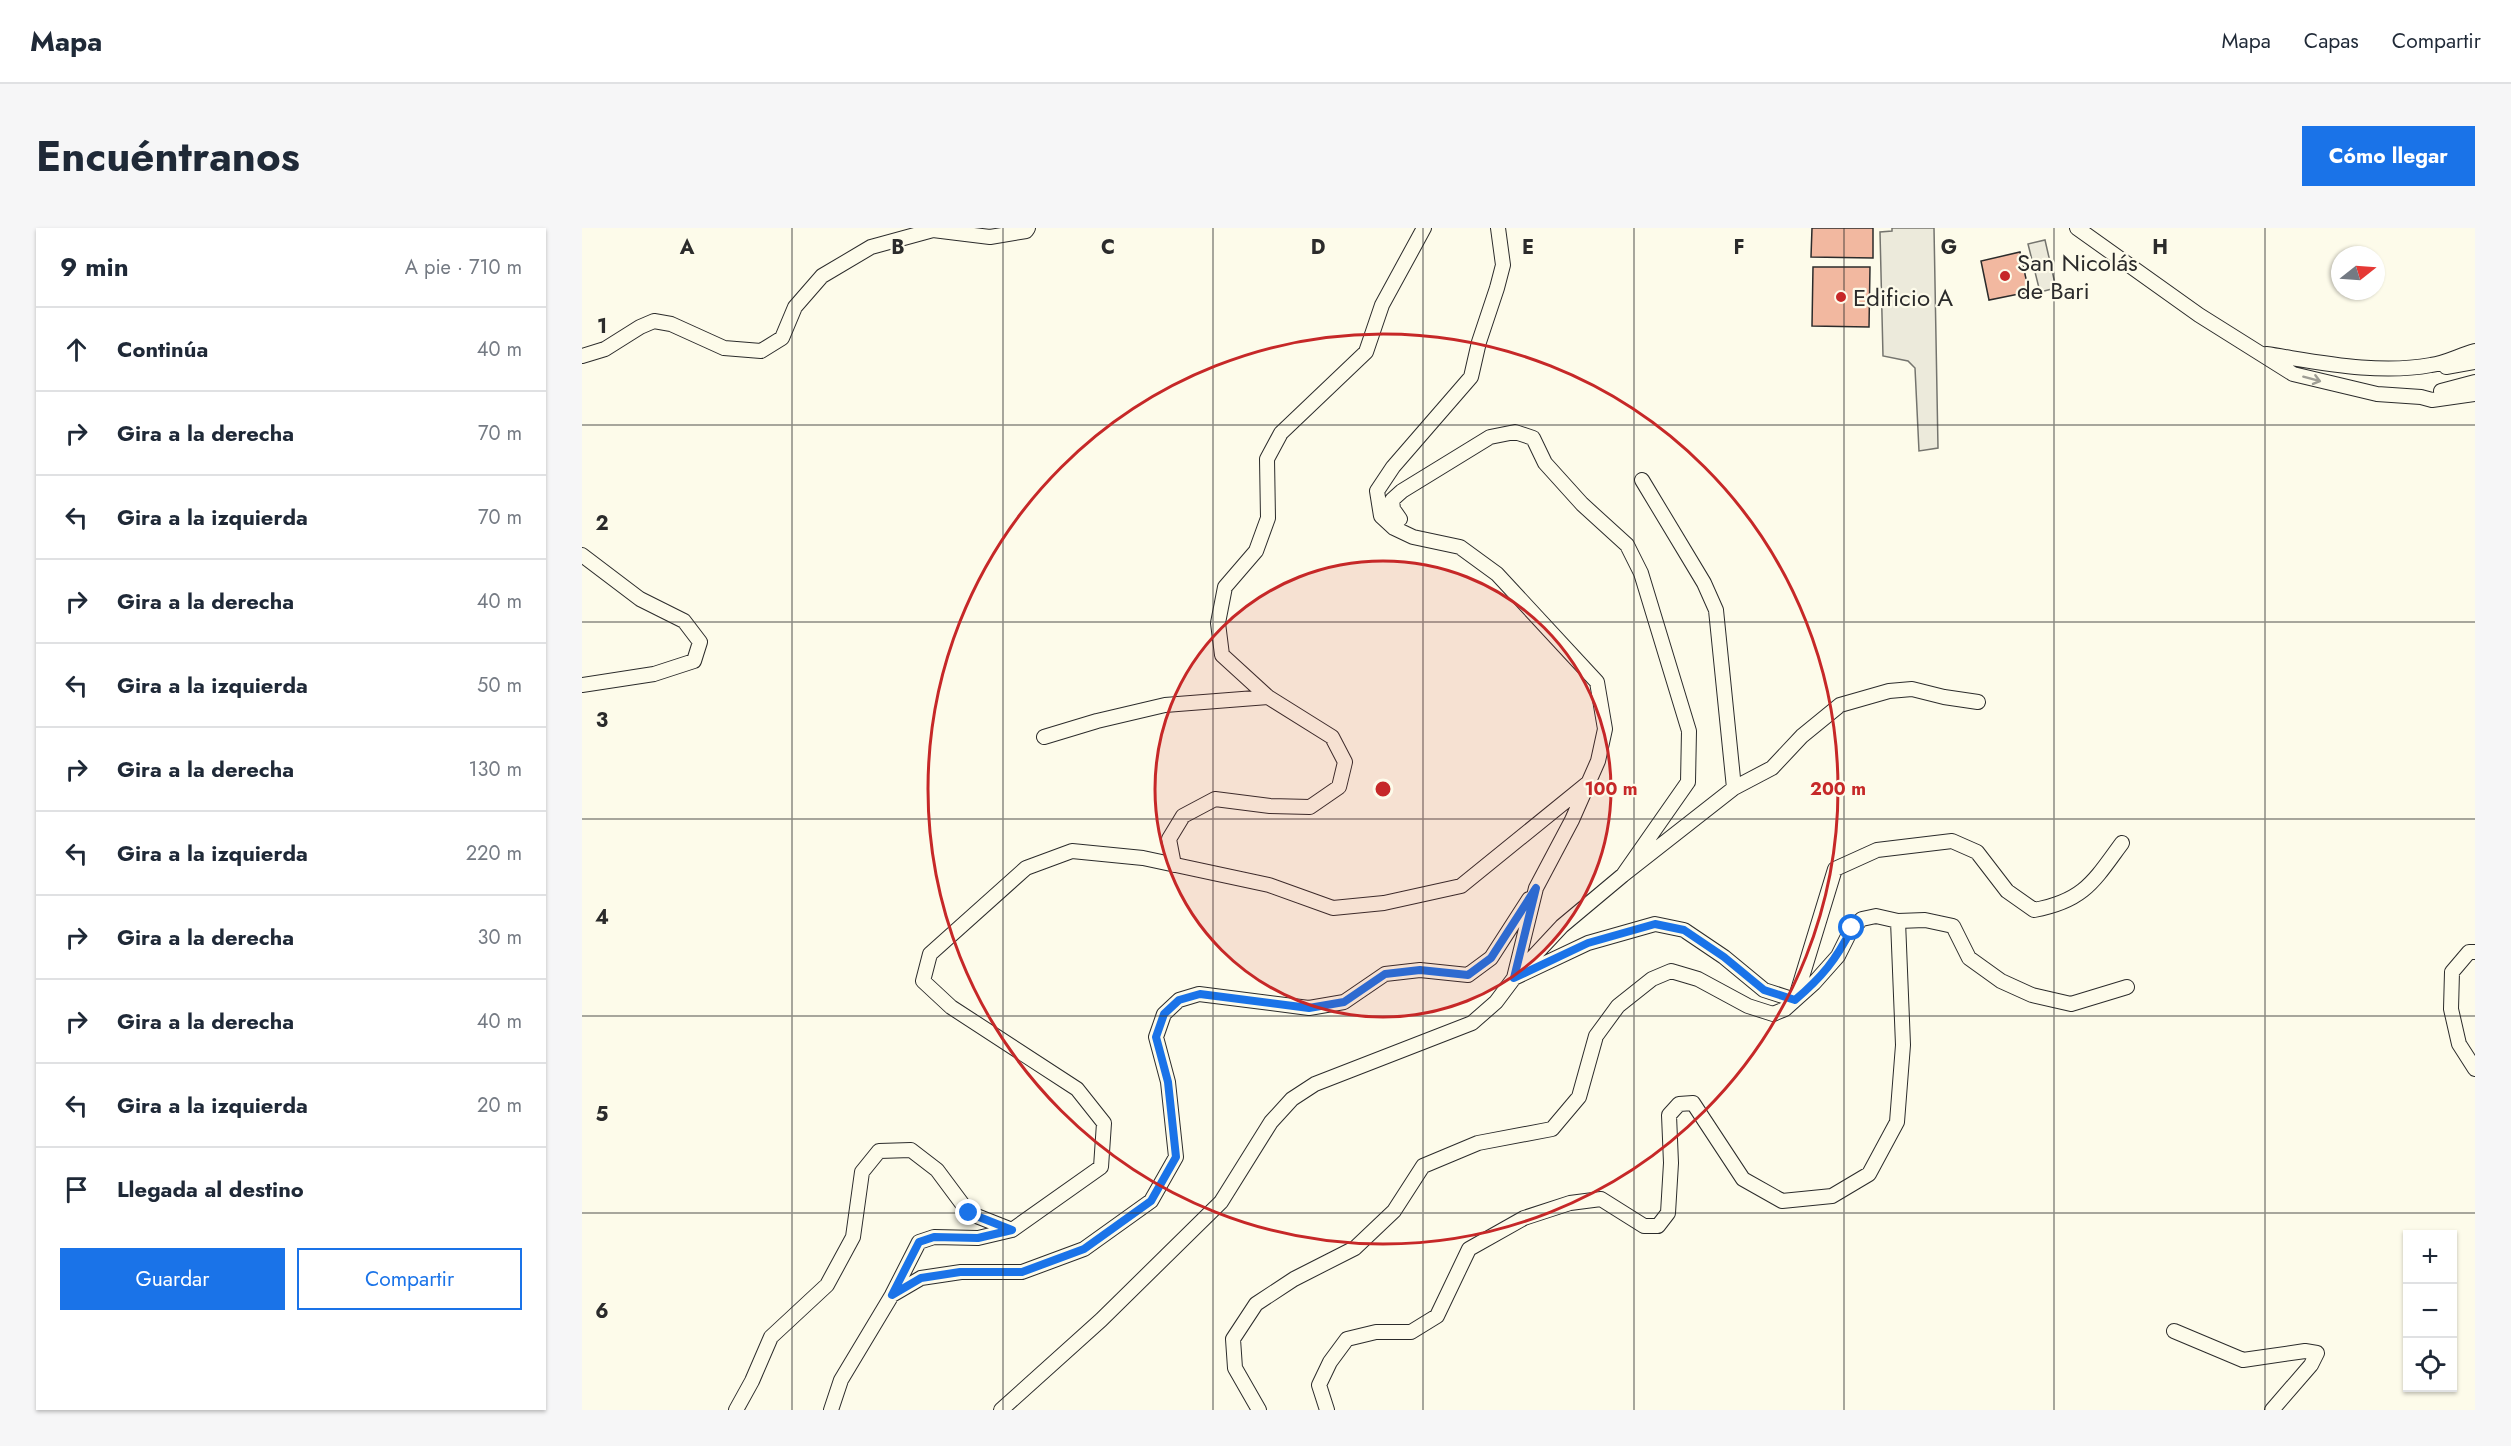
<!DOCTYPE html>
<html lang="es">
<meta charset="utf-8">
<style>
:root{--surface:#fff;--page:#f6f6f7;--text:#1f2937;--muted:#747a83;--line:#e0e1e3;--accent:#1a73e8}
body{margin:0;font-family:Jost,sans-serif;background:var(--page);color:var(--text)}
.controls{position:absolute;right:18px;bottom:18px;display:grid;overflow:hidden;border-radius:0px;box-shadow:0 2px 4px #0004}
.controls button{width:54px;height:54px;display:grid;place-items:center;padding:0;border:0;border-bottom:2px solid var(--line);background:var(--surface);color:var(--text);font:30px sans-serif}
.compass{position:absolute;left:1749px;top:18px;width:54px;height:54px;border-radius:50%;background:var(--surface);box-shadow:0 2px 4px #0004;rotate:73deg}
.stop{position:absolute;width:18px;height:18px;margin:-14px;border:4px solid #1a73e8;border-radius:50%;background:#fff}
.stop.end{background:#1a73e8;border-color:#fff;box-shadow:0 2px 6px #0008}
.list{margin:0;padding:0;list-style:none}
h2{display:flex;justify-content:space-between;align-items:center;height:78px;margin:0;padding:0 24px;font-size:26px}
h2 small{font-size:20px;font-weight:400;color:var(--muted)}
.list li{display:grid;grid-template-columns:39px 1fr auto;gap:18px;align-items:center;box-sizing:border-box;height:84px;padding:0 24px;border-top:2px solid var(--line)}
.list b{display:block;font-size:22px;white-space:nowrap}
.list em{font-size:20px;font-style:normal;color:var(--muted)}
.actions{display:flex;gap:12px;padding:18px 24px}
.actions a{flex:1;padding:14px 0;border:2px solid var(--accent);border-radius:0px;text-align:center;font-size:21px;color:var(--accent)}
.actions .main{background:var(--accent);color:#fff}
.icon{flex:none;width:33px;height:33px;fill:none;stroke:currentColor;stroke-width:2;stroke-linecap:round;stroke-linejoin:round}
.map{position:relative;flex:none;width:1893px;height:1182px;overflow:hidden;border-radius:0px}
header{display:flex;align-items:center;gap:36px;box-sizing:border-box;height:84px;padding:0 30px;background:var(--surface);border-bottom:2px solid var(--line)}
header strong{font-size:28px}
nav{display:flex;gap:33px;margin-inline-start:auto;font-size:21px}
.intro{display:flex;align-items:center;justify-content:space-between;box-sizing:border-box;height:144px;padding:0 36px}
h1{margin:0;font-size:42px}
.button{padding:15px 27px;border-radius:0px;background:var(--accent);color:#fff;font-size:21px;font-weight:700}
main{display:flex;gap:36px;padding:0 36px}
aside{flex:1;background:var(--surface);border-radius:0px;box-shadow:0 2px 4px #0004}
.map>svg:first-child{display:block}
.parking{fill:#eceadb;stroke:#74746e;stroke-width:1.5}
.building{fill:#f2b8a0;stroke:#2b2b2b;stroke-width:1.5}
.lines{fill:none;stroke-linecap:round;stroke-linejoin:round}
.minor-casing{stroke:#2b2b2b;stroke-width:16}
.minor{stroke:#fdfbea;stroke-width:14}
.oneway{stroke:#9e9d94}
.route{stroke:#1a73e8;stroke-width:8}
.grid{fill:none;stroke:#2b2b2b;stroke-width:1.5;stroke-opacity:0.55}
.ring{fill:none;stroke:#c62828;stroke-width:3}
.poi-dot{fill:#c62828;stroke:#fdfbea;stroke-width:2}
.labels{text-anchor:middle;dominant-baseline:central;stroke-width:4.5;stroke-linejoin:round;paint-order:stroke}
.poi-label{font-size:24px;fill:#2b2b2b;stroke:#fdfbea;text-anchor:start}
.grid-label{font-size:20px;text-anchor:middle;font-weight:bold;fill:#2b2b2b;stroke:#fdfbea;stroke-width:4.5;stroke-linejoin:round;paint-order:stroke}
.centre{fill:#c62828;stroke:#fdfbea;stroke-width:3}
.ring-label{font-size:18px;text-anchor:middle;font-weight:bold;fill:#c62828;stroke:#fdfbea;stroke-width:4.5;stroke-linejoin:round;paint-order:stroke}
</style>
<header>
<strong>Mapa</strong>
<nav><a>Mapa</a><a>Capas</a><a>Compartir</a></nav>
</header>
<div class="intro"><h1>Encuéntranos</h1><a class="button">Cómo llegar</a></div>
<main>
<aside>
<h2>9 min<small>A pie · 710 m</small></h2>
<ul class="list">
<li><svg class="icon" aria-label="ahead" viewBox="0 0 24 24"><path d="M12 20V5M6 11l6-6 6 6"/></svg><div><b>Continúa</b></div><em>40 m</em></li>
<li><svg class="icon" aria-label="right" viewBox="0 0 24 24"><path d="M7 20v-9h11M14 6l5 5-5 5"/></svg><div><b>Gira a la derecha</b></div><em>70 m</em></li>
<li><svg class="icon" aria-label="left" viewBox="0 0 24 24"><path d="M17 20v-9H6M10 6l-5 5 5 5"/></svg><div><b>Gira a la izquierda</b></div><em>70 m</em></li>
<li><svg class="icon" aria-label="right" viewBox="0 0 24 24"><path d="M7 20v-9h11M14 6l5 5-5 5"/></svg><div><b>Gira a la derecha</b></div><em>40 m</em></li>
<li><svg class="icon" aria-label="left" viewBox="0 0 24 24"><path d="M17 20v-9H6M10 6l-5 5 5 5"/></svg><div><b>Gira a la izquierda</b></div><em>50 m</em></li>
<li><svg class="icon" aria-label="right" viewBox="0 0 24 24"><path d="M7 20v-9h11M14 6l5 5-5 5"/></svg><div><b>Gira a la derecha</b></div><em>130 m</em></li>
<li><svg class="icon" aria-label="left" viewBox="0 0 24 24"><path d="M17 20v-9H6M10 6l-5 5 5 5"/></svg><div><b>Gira a la izquierda</b></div><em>220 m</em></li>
<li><svg class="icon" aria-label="right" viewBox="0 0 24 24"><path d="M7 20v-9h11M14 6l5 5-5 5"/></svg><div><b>Gira a la derecha</b></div><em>30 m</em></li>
<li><svg class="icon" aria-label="right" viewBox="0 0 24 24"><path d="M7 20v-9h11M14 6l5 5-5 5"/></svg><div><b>Gira a la derecha</b></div><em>40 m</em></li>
<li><svg class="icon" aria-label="left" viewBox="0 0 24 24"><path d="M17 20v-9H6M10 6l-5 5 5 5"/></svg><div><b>Gira a la izquierda</b></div><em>20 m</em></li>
<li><svg class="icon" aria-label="arrive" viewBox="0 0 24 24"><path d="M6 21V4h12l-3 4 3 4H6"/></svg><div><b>Llegada al destino</b></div></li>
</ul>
<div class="actions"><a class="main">Guardar</a><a>Compartir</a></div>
</aside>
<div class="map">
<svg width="1893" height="1182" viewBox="0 0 1893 1182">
<rect width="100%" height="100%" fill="#fdfbea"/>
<path class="parking" d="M 1310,0 L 1352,0 L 1356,220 L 1337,223 L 1333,140 L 1326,133 L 1301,128 L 1298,4 L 1310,3 Z
M 1463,12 L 1474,60 L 1458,64 L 1446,16 Z"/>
<path class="building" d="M 1230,0 L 1291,0 L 1291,30 L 1229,29 Z
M 1438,24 L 1447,64 L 1407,72 L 1399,33 Z
M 1231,39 L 1288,39 L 1287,99 L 1230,98 Z"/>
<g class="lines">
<g class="minor-casing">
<path id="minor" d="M 1495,0 L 1617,87 L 1711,146 L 1795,166 L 1839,169 L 1850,172 L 1893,166
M 1684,126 C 1737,134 1795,147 1849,137 C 1864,135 1878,127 1893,123
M 0,128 L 23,121 L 58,99 L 72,93 L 89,96 L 142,120 L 179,123 L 200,110 L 213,79 L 240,48 L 289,19 L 351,2 L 408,9 L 444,3 L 446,0
M 1864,139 L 1893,134
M 1859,163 L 1893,154
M 1060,252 L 1122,355 L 1134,382 L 1152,560
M 818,291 L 811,281 L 810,272 L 820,263 L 908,209 L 933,204 L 951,210 L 963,235 L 1000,276 L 1045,317 L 1059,345 L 1107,503 L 1106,554 L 1041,647
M 0,327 L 58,371 L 102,393 L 118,414 L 112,433 L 72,446 L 0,457
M 462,509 L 515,493 L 583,477 L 686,469
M 592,637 L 587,611 L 601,588 L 633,571 L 688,578 L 728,579 L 757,559 L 763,534 L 750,509 L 686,469 L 640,427 L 636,395 L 643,359 L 674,323 L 686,290 L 685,231 L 699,205 L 784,124 L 800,77 L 842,0
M 1893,724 L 1887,724 L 1870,744 L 1869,781 L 1877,816 L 1893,841
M 937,744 L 980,698 L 1041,647 L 1152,560 L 1190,540 L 1220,508 L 1258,477 L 1307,463 L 1330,461 L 1362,469 L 1396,474
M 932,750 L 1006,715 L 1073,696 L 1102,702 L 1142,729 L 1182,762 L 1213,772 L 1232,755 L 1256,728 L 1270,700 L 1280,691 L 1294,688 L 1316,693 L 1343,692 L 1371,698 L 1387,730 L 1419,753 L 1450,767 L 1489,776 L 1545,759
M 310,1067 L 339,1050 L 379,1044 L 440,1044 L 502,1021 L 569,973 L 594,929 L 586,854 L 574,809 L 582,786 L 597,772 L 617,766 L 727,780 L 762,774 L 803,746 L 838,742 L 886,747 L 909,730 L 947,671
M 1592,1103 L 1661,1132 L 1723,1123 L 1735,1125 L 1729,1137 L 1690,1182
M 154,1182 L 170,1153 L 189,1109 L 245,1057 L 271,1009 L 280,944 L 297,923 L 329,922 L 355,942 L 387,985 L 430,1002 L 519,939 L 522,895 L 495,861 L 369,779 L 341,753 L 348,726 L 444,640 L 490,623 L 561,630 L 687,657 L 751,680 L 802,675 L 879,658 L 1006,555
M 249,1182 L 259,1152 L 310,1067 L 337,1014 L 352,1009 L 396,1010 L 430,1002
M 419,1182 L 519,1092 L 639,974 L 689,894 L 710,871 L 733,856 L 890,795 L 914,774 L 932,750 L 954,660 L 990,592 L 1016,533 L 1023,501 L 1015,454 L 915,346 L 878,319 L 831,309 L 812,300 L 799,288 L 795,263 L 811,239 L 889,149 L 897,114 L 915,60 L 921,37 L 916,0
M 677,1182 L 653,1140 L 651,1111 L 674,1076 L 712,1051 L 773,1020 L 812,983 L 841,938 L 896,915 L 970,901 L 997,869 L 1014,808 L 1036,778 L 1070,751 L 1089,743 L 1116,751 L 1166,778 L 1191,786 L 1203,781 L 1213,772 L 1253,641 L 1295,622 L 1370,613 L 1395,624 L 1425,663 L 1452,682 C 1502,673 1512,653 1540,615
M 745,1182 L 737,1157 L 748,1134 L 765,1111 L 794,1104 L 829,1104 L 855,1088 L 887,1021 L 942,990 L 988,975 L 1019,971 L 1062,998 L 1076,998 L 1086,985 L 1089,935 L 1087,887 L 1097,876 L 1111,875 L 1161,951 L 1200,973 L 1250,968 L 1287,946 L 1315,894 L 1321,817 L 1316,693"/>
</g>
<use href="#minor" class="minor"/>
</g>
<defs><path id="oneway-shaft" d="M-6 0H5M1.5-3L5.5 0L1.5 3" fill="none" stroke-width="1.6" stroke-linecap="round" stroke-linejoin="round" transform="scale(1.5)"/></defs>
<use class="oneway" href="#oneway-shaft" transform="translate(1730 151) rotate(15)"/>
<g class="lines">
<path class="route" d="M 387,985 L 430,1002 L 396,1010 L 352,1009 L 337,1014 L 310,1067 L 339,1050 L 378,1044 L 440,1044 L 502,1021 L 569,973 L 594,929 L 586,854 L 574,809 L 582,786 L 597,772 L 618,766 L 727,780 L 762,774 L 803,746 L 838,742 L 886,747 L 909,730 L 954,660 L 932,750 L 1006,715 L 1073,696 L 1102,702 L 1142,729 L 1182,762 L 1213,772 C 1240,749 1254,732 1270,700"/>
</g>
<path class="grid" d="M 210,0 L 210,1182M 421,0 L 421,1182M 631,0 L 631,1182M 841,0 L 841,1182M 1052,0 L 1052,1182M 1262,0 L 1262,1182M 1472,0 L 1472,1182M 1683,0 L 1683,1182M 0,197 L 1893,197M 0,394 L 1893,394M 0,591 L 1893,591M 0,788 L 1893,788M 0,985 L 1893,985"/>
<circle cx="801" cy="561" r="228" fill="#c62828" fill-opacity=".12"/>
<g class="ring">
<circle cx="801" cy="561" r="228"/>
<circle cx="801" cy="561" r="455"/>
</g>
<g class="poi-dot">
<circle cx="1423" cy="48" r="6"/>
<circle cx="1259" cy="69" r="6"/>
</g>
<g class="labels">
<g class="poi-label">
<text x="1435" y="34">San Nicolás<tspan x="1435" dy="28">de Bari</tspan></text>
<text x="1271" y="69">Edificio A</text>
</g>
</g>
<g class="grid-label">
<text x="105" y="26">A</text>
<text x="316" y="26">B</text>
<text x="526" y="26">C</text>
<text x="736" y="26">D</text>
<text x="946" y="26">E</text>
<text x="1157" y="26">F</text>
<text x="1367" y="26">G</text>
<text x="1578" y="26">H</text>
<text x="20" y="105">1</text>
<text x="20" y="302">2</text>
<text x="20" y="499">3</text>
<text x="20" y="696">4</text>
<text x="20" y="893">5</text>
<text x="20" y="1090">6</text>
</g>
<circle cx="801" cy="561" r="9" class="centre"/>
<g class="ring-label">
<text x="1029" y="567">100 m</text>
<text x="1256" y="567">200 m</text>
</g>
</svg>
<div class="controls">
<button>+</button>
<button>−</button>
<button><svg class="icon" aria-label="locate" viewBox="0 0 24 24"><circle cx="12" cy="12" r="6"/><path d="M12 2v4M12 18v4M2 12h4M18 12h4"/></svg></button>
</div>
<svg class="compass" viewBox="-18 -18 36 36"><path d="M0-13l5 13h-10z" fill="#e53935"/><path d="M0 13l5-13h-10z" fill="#747a83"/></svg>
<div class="stop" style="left:1270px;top:700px"></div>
<div class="stop end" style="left:387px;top:985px"></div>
</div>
</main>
